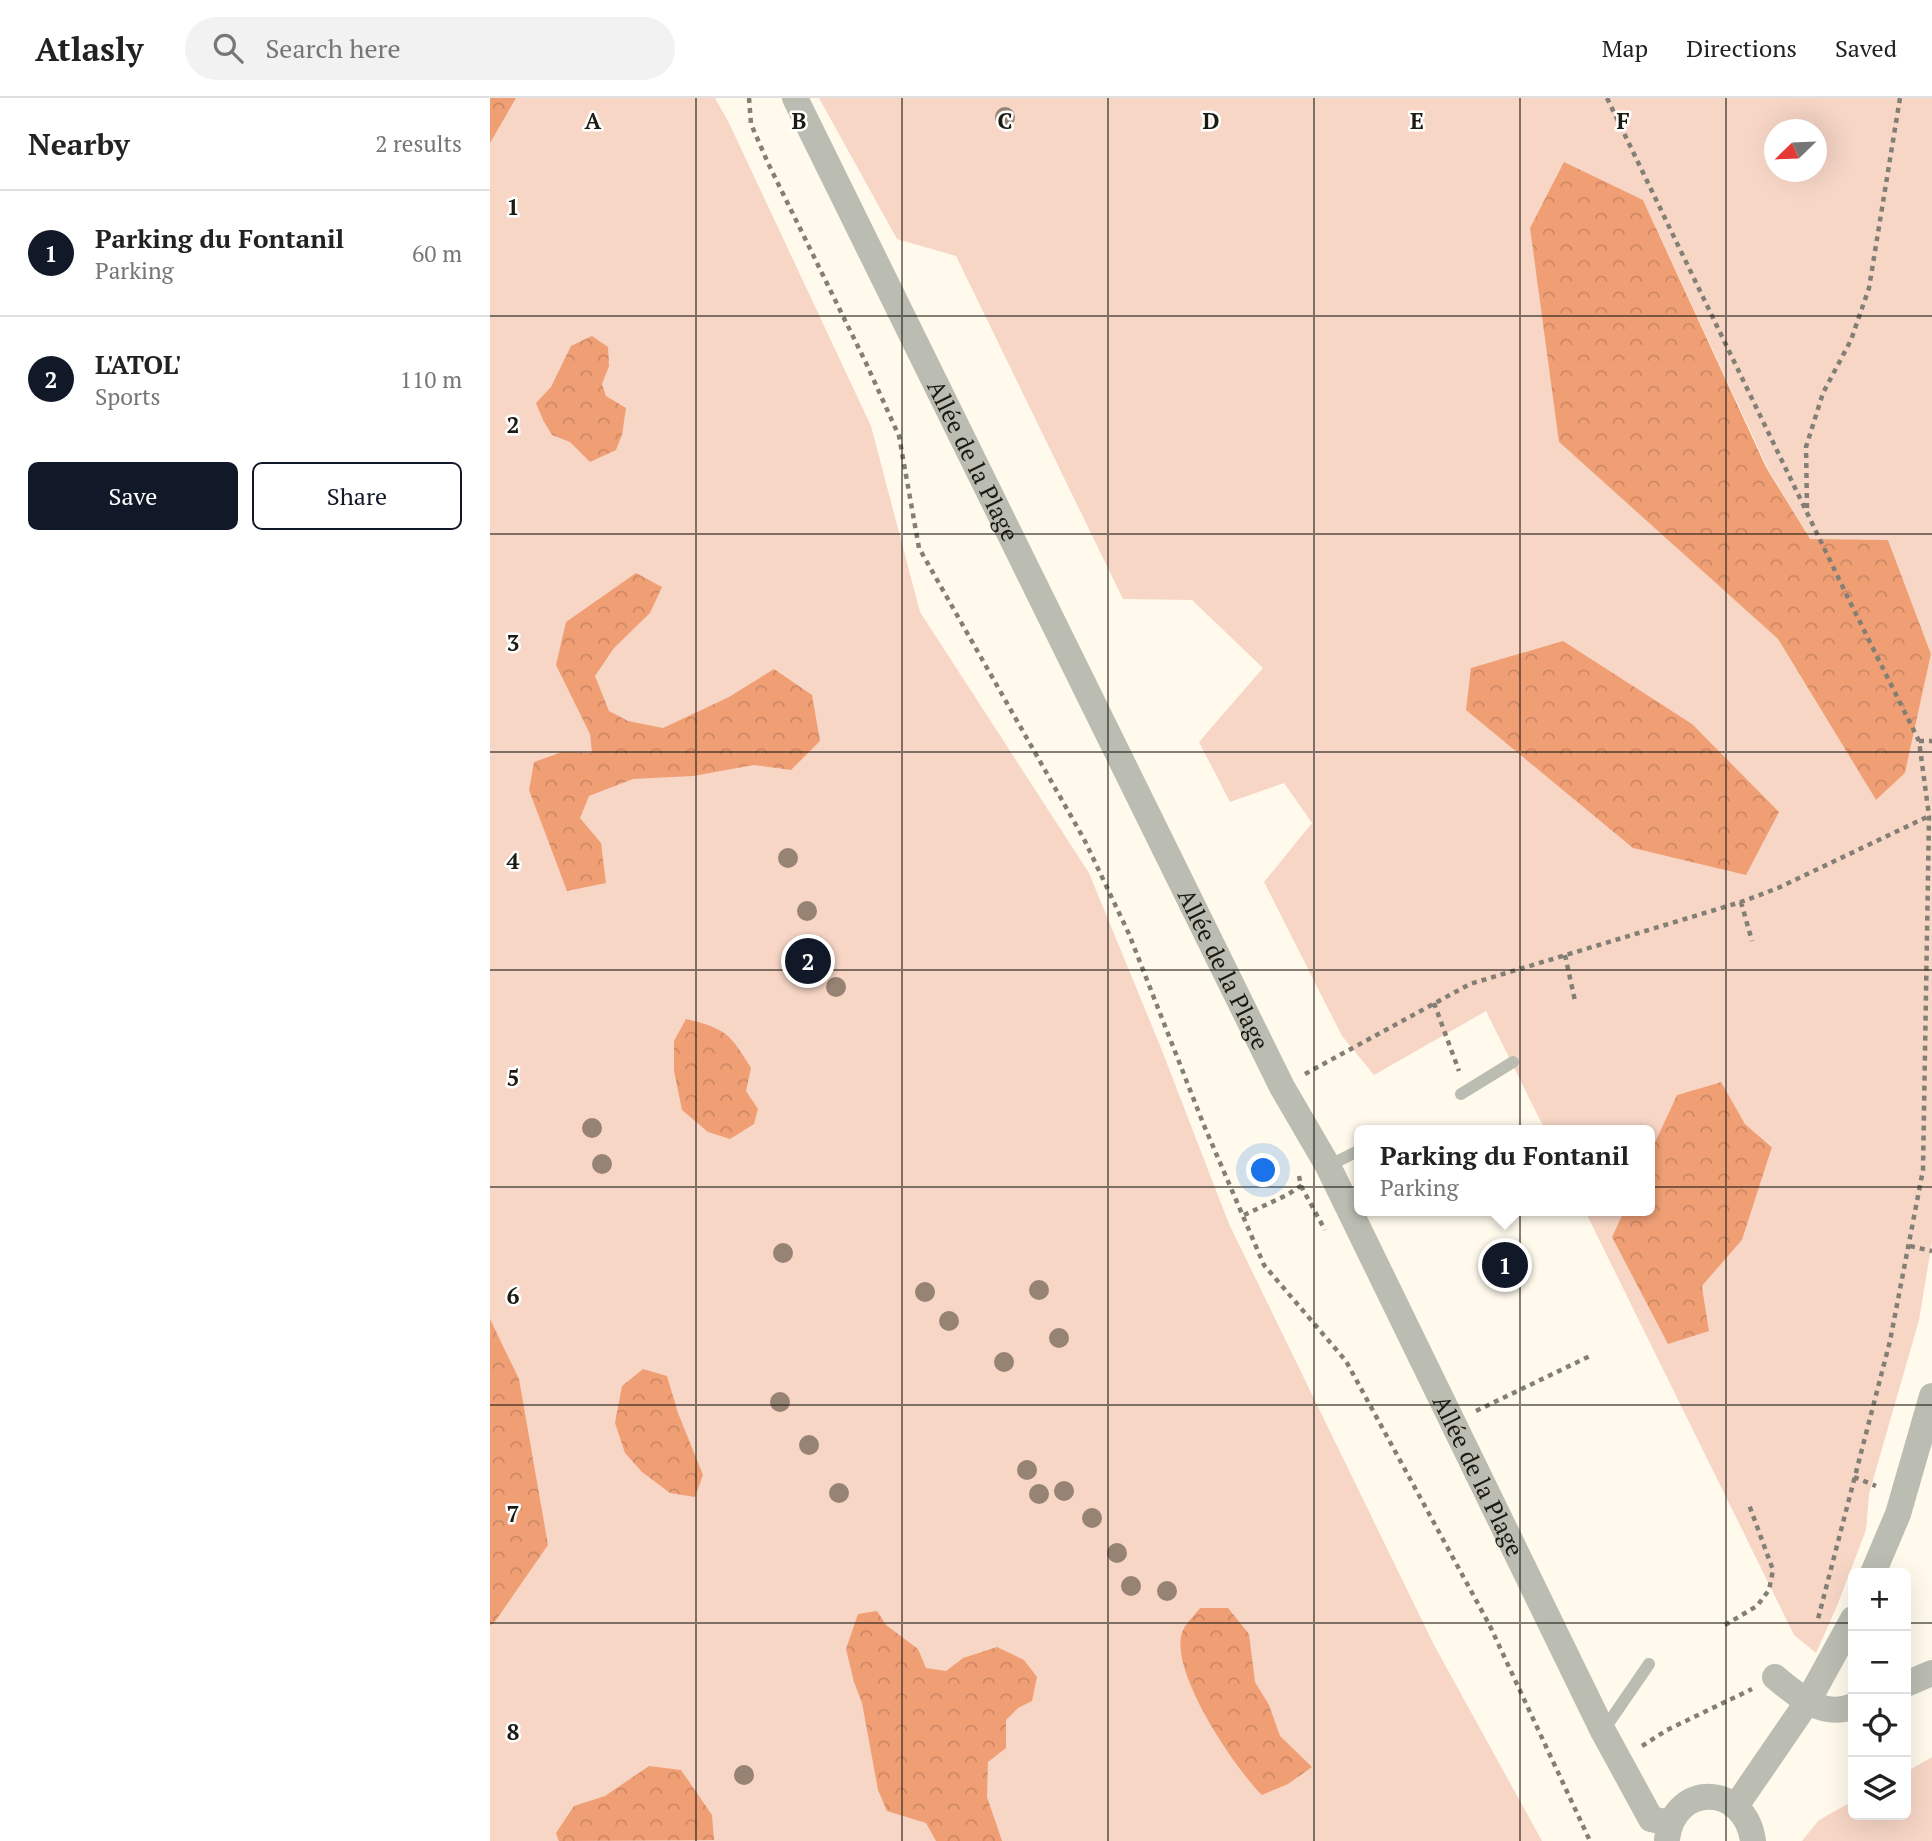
<!DOCTYPE html>
<meta charset="utf-8">
<style>
:root{--surface:#fff;--page:#f2f2f2;--text:#222;--muted:#767676;--line:#e0e0e0;--accent:#111827}
body{margin:0;font-family:"PT Serif",serif;background:var(--page);color:var(--text)}
.controls{position:absolute;right:21px;bottom:21px;display:grid;overflow:hidden;border-radius:10px;box-shadow:0 7px 28px #0002}
.controls button{width:63px;height:63px;display:grid;place-items:center;padding:0;border:0;border-bottom:2px solid var(--line);background:var(--surface);color:var(--text);font:35px sans-serif}
.compass{position:absolute;left:1274px;top:21px;width:63px;height:63px;border-radius:50%;background:var(--surface);box-shadow:0 7px 28px #0002;rotate:247deg}
.you{position:absolute;left:774px;top:1073px;width:24px;height:24px;margin:-18px;border:5px solid #fff;border-radius:50%;background:#1a73e8;box-shadow:0 0 0 10px #1a73e833}
.badge{display:grid;place-items:center;width:46px;height:46px;border-radius:50%;background:var(--accent);color:#fff;font-size:23px;font-weight:700}
.pin{position:absolute;translate:-50% -50%;border:4px solid #fff;box-shadow:0 2px 7px #0006}
.popup{position:absolute;left:864px;top:1027px;width:301px;height:91px;box-sizing:border-box;display:grid;place-content:center;border-radius:10px;background:var(--surface);filter:drop-shadow(0 2px 5px #0005);font-size:23px;white-space:nowrap;color:var(--muted)}
.popup b{font-size:26px;color:var(--text)}
.popup::after{content:'';position:absolute;left:50%;top:100%;margin-left:-14px;border:14px solid transparent;border-top-color:var(--surface)}
.list{margin:0;padding:0;list-style:none}
h2{display:flex;justify-content:space-between;align-items:center;height:91px;margin:0;padding:0 28px;font-size:30px}
h2 small{font-size:23px;font-weight:400;color:var(--muted)}
.list li{display:grid;grid-template-columns:46px 1fr auto;gap:21px;align-items:center;box-sizing:border-box;height:126px;padding:0 28px;border-top:2px solid var(--line)}
.list b{display:block;font-size:26px;white-space:nowrap}
.list p{margin:0;font-size:23px;white-space:nowrap;color:var(--muted)}
.list em{font-size:23px;font-style:normal;color:var(--muted)}
.actions{display:flex;gap:14px;padding:21px 28px}
.actions a{flex:1;padding:16px 0;border:2px solid var(--accent);border-radius:10px;text-align:center;font-size:24px;color:var(--accent)}
.actions .main{background:var(--accent);color:#fff}
.icon{flex:none;width:38px;height:38px;fill:none;stroke:currentColor;stroke-width:2;stroke-linecap:round;stroke-linejoin:round}
.map{position:relative;flex:none;width:1442px;height:1743px;overflow:hidden}
header{display:flex;align-items:center;gap:42px;box-sizing:border-box;height:98px;padding:0 35px;background:var(--surface);border-bottom:2px solid var(--line)}
header strong{font-size:33px}
nav{display:flex;gap:38px;margin-inline-start:auto;font-size:24px}
.search{width:490px;height:63px;background:var(--page);display:flex;align-items:center;gap:18px;box-sizing:border-box;padding:0 24px;border-radius:38px;color:var(--muted);font-size:26px}
main{display:flex}
aside{flex:1;background:var(--surface)}
.map>svg:first-child{display:block}
.grass{fill:#f7d6c6;fill-rule:evenodd}
.forest{fill:url(#forest-crowns)}
.lines{fill:none;stroke-linecap:round;stroke-linejoin:round}
.path{stroke:#837f75;stroke-width:4.5;stroke-dasharray:5 5;stroke-linecap:butt}
.service{stroke:#bbbdb2;stroke-width:12}
.minor{stroke:#bbbdb2;stroke-width:26}
.tree{fill:#978373}
.grid{fill:none;stroke:#1d1a12;stroke-width:2;stroke-opacity:0.55}
.labels{text-anchor:middle;dominant-baseline:central;stroke-width:5;stroke-linejoin:round;paint-order:stroke}
.street-label{font-size:24px;fill:#1d1a12;stroke:#fff}
.grid-label{font-size:23px;text-anchor:middle;font-weight:bold;fill:#1d1a12;stroke:#fff;stroke-width:5;stroke-linejoin:round;paint-order:stroke}
</style>
<header>
<strong>Atlasly</strong>
<div class="search"><svg class="icon" aria-label="search" viewBox="0 0 24 24"><circle cx="10" cy="10" r="6"/><path d="M15 15l6 6"/></svg>Search here</div>
<nav><a>Map</a><a>Directions</a><a>Saved</a></nav>
</header>
<main>
<aside>
<h2>Nearby<small>2 results</small></h2>
<ul class="list">
<li><span class="badge">1</span><div><b>Parking du Fontanil</b><p>Parking</p></div><em>60 m</em></li>
<li><span class="badge">2</span><div><b>L'ATOL'</b><p>Sports</p></div><em>110 m</em></li>
</ul>
<div class="actions"><a class="main">Save</a><a>Share</a></div>
</aside>
<div class="map">
<svg width="1442" height="1743" viewBox="0 0 1442 1743">
<defs>
<pattern id="forest-crowns" width="20" height="18" patternUnits="userSpaceOnUse" patternTransform="scale(1.75)"><rect width="20" height="18" fill="#f09f75"/><path d="M2 6a3 3 0 1 1 6 0M12 15a3 3 0 1 1 6 0" fill="none" stroke="#cd8864"/></pattern>
</defs>
<rect width="100%" height="100%" fill="#fffaec"/>
<path class="grass" d="M 0,0 L 225,0 L 239,25 L 381,328 L 430,514 L 599,775 L 671,950 L 739,1126 L 944,1547 L 1052,1743 L 0,1743 Z
M 329,0 L 1442,0 L 1442,1144 L 1429,1222 L 1379,1396 L 1376,1432 L 1347,1508 L 1326,1555 L 1304,1537 L 1095,1113 L 1134,1113 L 1122,1139 L 1219,1233 L 1212,1188 L 1252,1142 L 1282,1048 L 1255,1026 L 1230,984 L 1187,997 L 1160,1055 L 1160,1032 L 1055,1032 L 996,913 L 884,977 L 852,938 L 774,784 L 822,725 L 794,685 L 740,704 L 709,644 L 773,570 L 702,502 L 633,501 L 466,158 L 407,141 ZM 1284,32 L 1326,32 L 1326,74 L 1284,74 ZM 1153,102 L 1277,369 L 1320,442 L 1398,442 L 1441,556 L 1415,675 L 1386,702 L 1288,541 L 1069,344 Z
M 1442,1659 L 1442,1743 L 1312,1743 L 1329,1722 L 1363,1703 L 1363,1717 L 1416,1717 L 1416,1674 Z"/>
<path class="forest" d="M 0,0 L 26,0 L 0,45 Z
M 1074,64 L 1153,102 L 1276,369 L 1320,441 L 1398,442 L 1441,556 L 1415,675 L 1386,702 L 1288,541 L 1069,344 L 1040,130 Z
M 102,238 L 118,249 L 119,268 L 112,286 L 116,298 L 136,310 L 132,337 L 126,352 L 100,364 L 80,344 L 62,337 L 53,322 L 46,305 L 61,289 L 81,248 Z
M 146,475 L 172,489 L 160,515 L 124,550 L 105,578 L 119,613 L 138,623 L 173,630 L 239,599 L 284,571 L 322,597 L 330,643 L 301,672 L 264,667 L 203,678 L 143,681 L 99,698 L 90,720 L 111,745 L 116,785 L 77,793 L 39,692 L 44,664 L 72,654 L 102,655 L 100,636 L 66,567 L 76,524 Z
M 1073,543 L 1202,626 L 1289,714 L 1256,777 L 1143,750 L 976,612 L 981,570 Z
M 196,921 C 237,931 240,936 261,970 L 256,993 L 268,1011 L 264,1026 L 240,1041 L 218,1034 L 192,1012 L 184,973 L 184,943 Z
M 1231,984 L 1255,1026 L 1282,1049 L 1252,1142 L 1212,1188 L 1219,1233 L 1178,1246 L 1122,1139 L 1134,1113 L 1160,1113 L 1160,1055 L 1187,997 Z
M 0,1221 L 29,1281 L 58,1447 L 4,1525 L 0,1527 Z
M 153,1271 L 177,1278 L 188,1315 L 213,1377 L 205,1399 L 180,1395 L 152,1374 L 135,1355 L 125,1325 L 132,1288 Z
M 710,1510 L 738,1510 L 759,1536 L 765,1584 L 779,1607 L 790,1638 L 822,1669 L 798,1686 L 772,1697 C 745,1671 676,1569 693,1532 C 697,1524 705,1517 710,1510 Z
M 387,1513 L 396,1527 L 428,1551 L 436,1570 L 456,1573 L 473,1560 L 507,1549 L 534,1562 L 547,1579 L 542,1603 L 528,1610 L 516,1622 L 516,1650 L 498,1664 L 497,1699 L 512,1743 L 446,1743 L 436,1725 L 397,1713 L 388,1692 L 372,1605 L 364,1584 L 356,1551 L 368,1516 Z
M 159,1668 L 191,1672 L 222,1717 L 224,1742 L 69,1743 L 66,1735 L 84,1708 L 115,1698 Z"/>
<g class="lines">
<path class="path" d="M 259,0 L 261,26 L 278,65 L 376,265 L 409,338 L 429,450 L 594,741 L 639,836 L 713,1025 L 774,1167 L 856,1263 L 999,1526 L 1100,1743
M 1117,0 L 1361,506 L 1429,643 L 1439,718 L 1433,1072 L 1400,1243 L 1328,1521
M 1317,410 L 1316,349 L 1333,295 L 1361,242 L 1379,190 L 1410,0
M 1429,643 L 1442,643
M 1251,804 L 1262,843
M 1075,857 L 1085,903
M 944,905 L 969,973
M 815,976 L 980,886 L 1251,804 L 1288,790 L 1439,718
M 809,1078 L 811,1088 L 835,1132
M 754,1117 L 797,1097 L 812,1087
M 1420,1148 L 1442,1153
M 986,1313 L 1102,1257
M 1364,1379 L 1386,1388
M 1235,1527 L 1267,1508 L 1279,1492 L 1283,1472 L 1258,1404
M 1152,1648 L 1177,1632 L 1262,1591"/>
<path class="service" d="M 971,996 L 1023,964
M 838,1068 L 870,1052
M 1113,1633 L 1159,1566"/>
<g class="minor">
<path id="s1" d="M 305,0 L 792,989 L 838,1068 L 1113,1633 L 1161,1721 L 1180,1725"/>
<path d="M 1383,1475 L 1408,1416 L 1442,1298"/>
<path d="M 1285,1579 C 1308,1598 1333,1621 1363,1608"/>
<path d="M 1416,1586 L 1442,1575"/>
<path d="M 1246,1708 L 1318,1603 L 1363,1521"/>
<path d="M 1177,1741 C 1184,1684 1255,1685 1263,1743"/>
</g>
</g>
<g class="tree">
<circle cx="515" cy="19" r="10"/>
<circle cx="298" cy="760" r="10"/>
<circle cx="317" cy="813" r="10"/>
<circle cx="346" cy="889" r="10"/>
<circle cx="102" cy="1030" r="10"/>
<circle cx="112" cy="1066" r="10"/>
<circle cx="293" cy="1155" r="10"/>
<circle cx="549" cy="1192" r="10"/>
<circle cx="435" cy="1194" r="10"/>
<circle cx="459" cy="1223" r="10"/>
<circle cx="569" cy="1240" r="10"/>
<circle cx="514" cy="1264" r="10"/>
<circle cx="290" cy="1304" r="10"/>
<circle cx="319" cy="1347" r="10"/>
<circle cx="537" cy="1372" r="10"/>
<circle cx="574" cy="1393" r="10"/>
<circle cx="349" cy="1395" r="10"/>
<circle cx="549" cy="1396" r="10"/>
<circle cx="602" cy="1420" r="10"/>
<circle cx="627" cy="1455" r="10"/>
<circle cx="641" cy="1488" r="10"/>
<circle cx="677" cy="1493" r="10"/>
<circle cx="254" cy="1677" r="10"/>
</g>
<path class="grid" d="M 206,0 L 206,1743M 412,0 L 412,1743M 618,0 L 618,1743M 824,0 L 824,1743M 1030,0 L 1030,1743M 1236,0 L 1236,1743M 0,218 L 1442,218M 0,436 L 1442,436M 0,654 L 1442,654M 0,872 L 1442,872M 0,1089 L 1442,1089M 0,1307 L 1442,1307M 0,1525 L 1363,1525M 1416,1525 L 1442,1525"/>
<g class="labels">
<g class="street-label">
<text stroke="none"><textPath href="#s1" startOffset="404">Allée de la Plage</textPath></text>
<text stroke="none"><textPath href="#s1" startOffset="971">Allée de la Plage</textPath></text>
<text stroke="none"><textPath href="#s1" startOffset="1538">Allée de la Plage</textPath></text>
</g>
</g>
<g class="grid-label">
<text x="103" y="31">A</text>
<text x="309" y="31">B</text>
<text x="515" y="31">C</text>
<text x="721" y="31">D</text>
<text x="927" y="31">E</text>
<text x="1133" y="31">F</text>
<text x="23" y="117">1</text>
<text x="23" y="335">2</text>
<text x="23" y="553">3</text>
<text x="23" y="771">4</text>
<text x="23" y="988">5</text>
<text x="23" y="1206">6</text>
<text x="23" y="1424">7</text>
<text x="23" y="1642">8</text>
</g>
</svg>
<div class="controls">
<button>+</button>
<button>−</button>
<button><svg class="icon" aria-label="locate" viewBox="0 0 24 24"><circle cx="12" cy="12" r="6"/><path d="M12 2v4M12 18v4M2 12h4M18 12h4"/></svg></button>
<button><svg class="icon" aria-label="layers" viewBox="0 0 24 24"><path d="M12 4l9 5-9 5-9-5zM3 14l9 5 9-5"/></svg></button>
</div>
<svg class="compass" viewBox="-18 -18 36 36"><path d="M0-13l5 13h-10z" fill="#e53935"/><path d="M0 13l5-13h-10z" fill="#767676"/></svg>
<div class="you"></div>
<div class="pin badge" style="left:1015px;top:1167px">1</div>
<div class="popup"><b>Parking du Fontanil</b>Parking</div>
<div class="pin badge" style="left:318px;top:863px">2</div>
</div>
</main>
